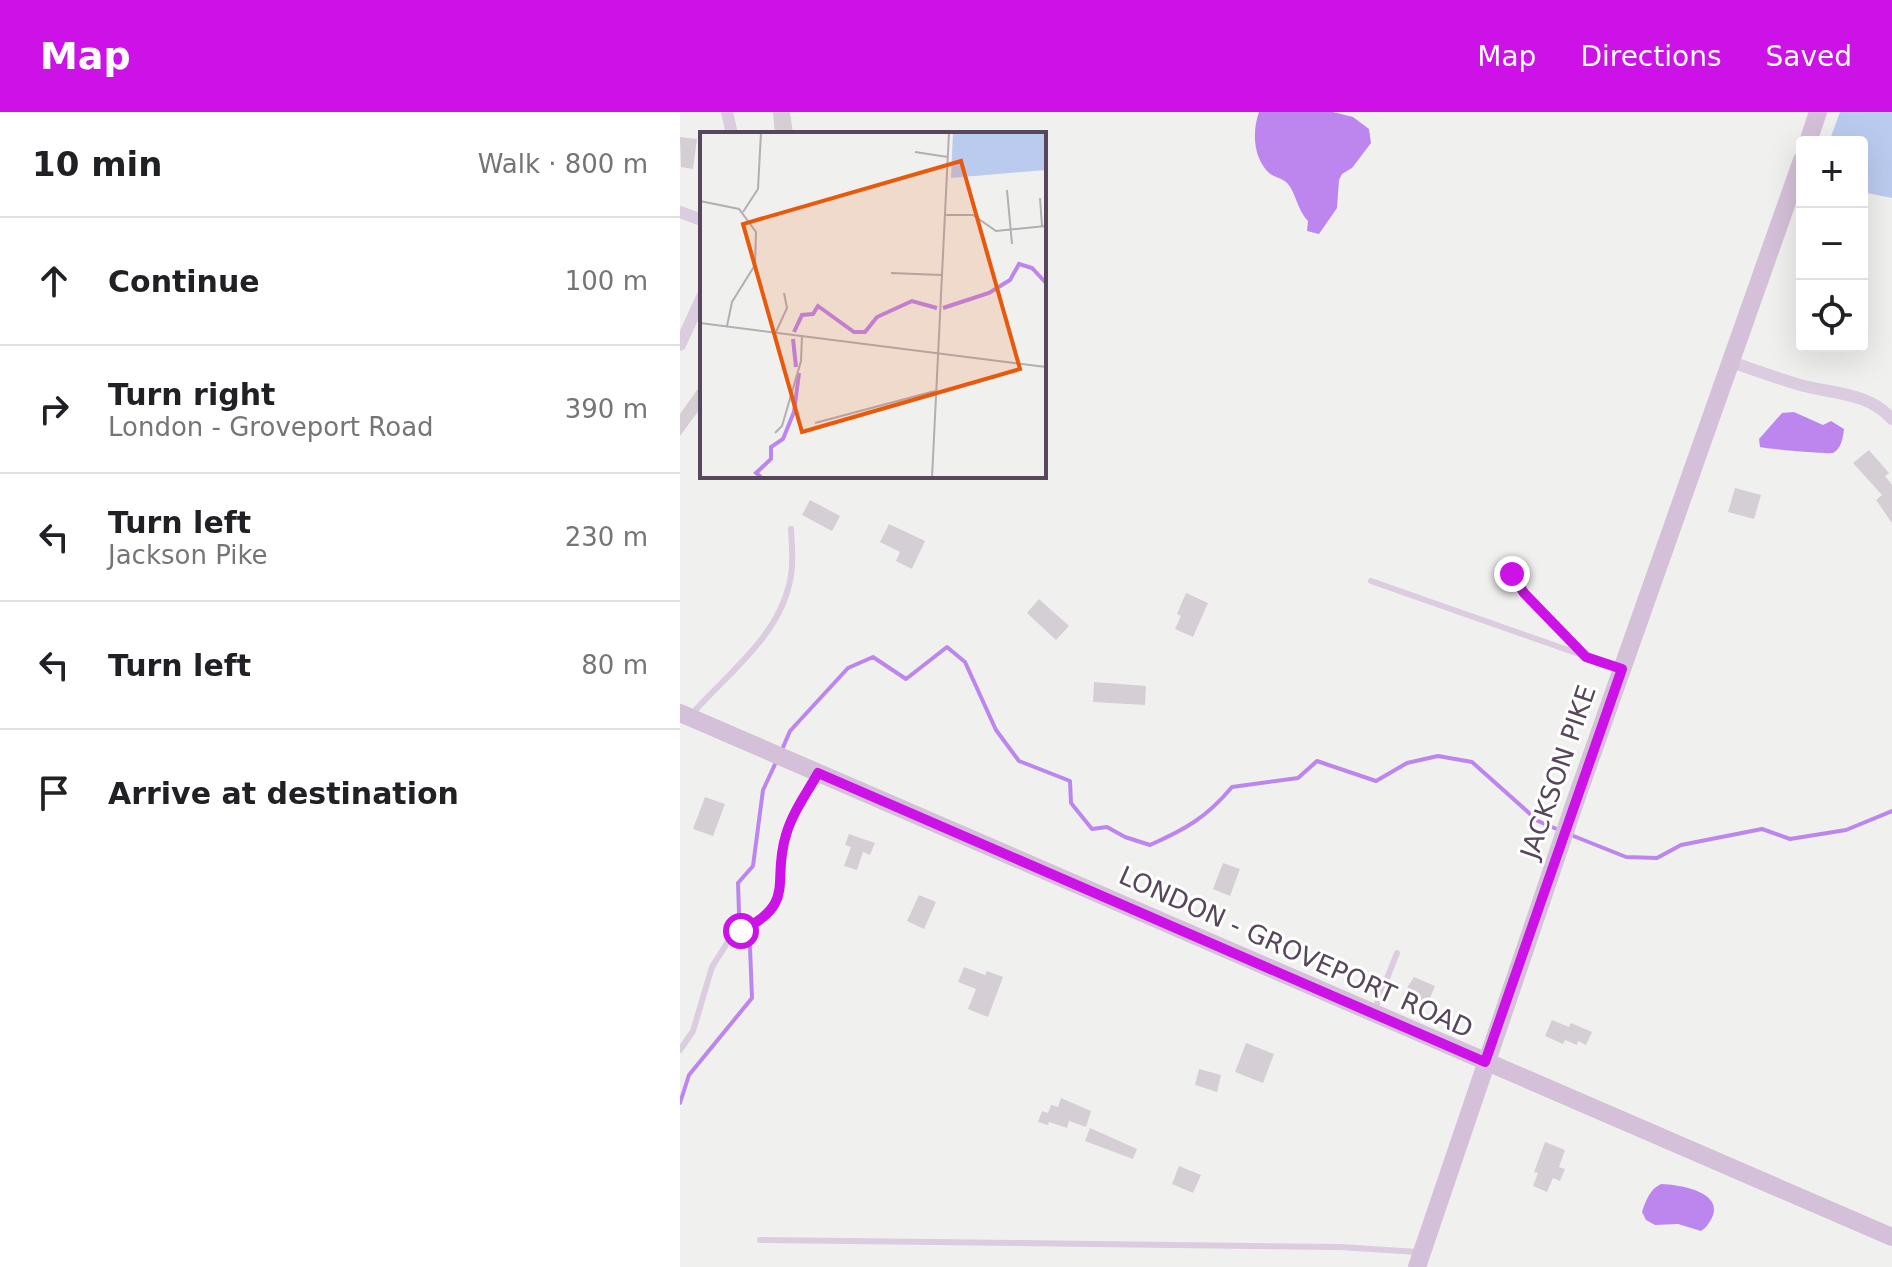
<!DOCTYPE html>
<meta charset="utf-8">
<style>
:root{--surface:#fff;--page:#f6f6f6;--text:#202124;--muted:#757577;--line:#e0e0e0;--accent:#cd12e7}
body{margin:0;font-family:"DejaVu Sans",sans-serif;background:var(--page);color:var(--text)}
.controls{position:absolute;right:24px;top:24px;display:grid;overflow:hidden;border-radius:8px;box-shadow:0 8px 32px #0002}
.controls button{width:72px;height:72px;display:grid;place-items:center;padding:0;border:0;border-bottom:2px solid var(--line);background:var(--surface);color:var(--text);font:40px sans-serif}
.stop{position:absolute;width:24px;height:24px;margin:-18px;border:6px solid #cd12e7;border-radius:50%;background:#fff}
.stop.end{background:#cd12e7;border-color:#fff;box-shadow:0 2px 8px #0008}
.list{margin:0;padding:0;list-style:none}
h2{display:flex;justify-content:space-between;align-items:center;height:104px;margin:0;padding:0 32px;font-size:34px}
h2 small{font-size:26px;font-weight:400;color:var(--muted)}
.list li{display:grid;grid-template-columns:52px 1fr auto;gap:24px;align-items:center;box-sizing:border-box;height:128px;padding:0 32px;border-top:2px solid var(--line)}
.list b{display:block;font-size:30px;white-space:nowrap}
.list p{margin:0;font-size:26px;white-space:nowrap;color:var(--muted)}
.list em{font-size:26px;font-style:normal;color:var(--muted)}
.icon{flex:none;width:44px;height:44px;fill:none;stroke:currentColor;stroke-width:2;stroke-linecap:round;stroke-linejoin:round}
.map{position:relative;flex:none;width:1212px;height:1155px;overflow:hidden}
header{display:flex;align-items:center;gap:48px;box-sizing:border-box;height:112px;padding:0 40px;background:var(--accent);color:#fff}
header strong{font-size:38px}
nav{display:flex;gap:44px;margin-inline-start:auto;font-size:28px}
main{display:flex}
aside{flex:1;background:var(--surface)}
.map>svg:first-child{display:block}
.green{fill:#bbcbf0}
.water{fill:#bd86ef}
.lines{fill:none;stroke-linecap:round;stroke-linejoin:round}
.stream{stroke:#bd86ef;stroke-width:4}
.building{fill:#d5ced5}
.lane{stroke:#dbccdf;stroke-width:6}
.street{stroke:#dbccdf;stroke-width:12}
.secondary{stroke:#d4c0d8;stroke-width:18}
.route{stroke:#cd12e7;stroke-width:10}
.labels{text-anchor:middle;dominant-baseline:central;stroke-width:6;stroke-linejoin:round;paint-order:stroke}
.street-label{font-size:26px;fill:#58465c;stroke:#fff}
.inset-river{fill:none;stroke:#bd86ef;stroke-width:4}
.inset-road{fill:none;stroke:#b3adb4;stroke-width:2}
.view{fill:#e8590c;fill-opacity:0.15;stroke:#e8590c;stroke-width:4}
.inset-edge{fill:none;stroke:#58465c;stroke-width:4}
</style>
<header>
<strong>Map</strong>
<nav><a>Map</a><a>Directions</a><a>Saved</a></nav>
</header>
<main>
<aside>
<h2>10 min<small>Walk · 800 m</small></h2>
<ul class="list">
<li><svg class="icon" aria-label="ahead" viewBox="0 0 24 24"><path d="M12 20V5M6 11l6-6 6 6"/></svg><div><b>Continue</b></div><em>100 m</em></li>
<li><svg class="icon" aria-label="right" viewBox="0 0 24 24"><path d="M7 20v-9h11M14 6l5 5-5 5"/></svg><div><b>Turn right</b><p>London - Groveport Road</p></div><em>390 m</em></li>
<li><svg class="icon" aria-label="left" viewBox="0 0 24 24"><path d="M17 20v-9H6M10 6l-5 5 5 5"/></svg><div><b>Turn left</b><p>Jackson Pike</p></div><em>230 m</em></li>
<li><svg class="icon" aria-label="left" viewBox="0 0 24 24"><path d="M17 20v-9H6M10 6l-5 5 5 5"/></svg><div><b>Turn left</b></div><em>80 m</em></li>
<li><svg class="icon" aria-label="arrive" viewBox="0 0 24 24"><path d="M6 21V4h12l-3 4 3 4H6"/></svg><div><b>Arrive at destination</b></div></li>
</ul>
</aside>
<div class="map">
<svg width="1212" height="1155" viewBox="0 0 1212 1155">
<rect width="100%" height="100%" fill="#f0f1ee"/>
<path class="green" d="M 1160,0 L 1212,0 L 1212,86 L 1182,80 L 1182,30 L 1149,30 Z"/>
<path class="water" d="M 579,0 L 653,0 L 673,5 L 689,17 L 691,31 L 672,56 L 662,62 L 659,68 L 657,96 L 639,122 L 627,119 L 628,109 C 616,96 616,79 606,70 C 601,66 594,65 589,61 C 573,45 572,20 579,0 Z
M 1114,300 L 1143,313 L 1151,309 L 1164,317 C 1163,326 1161,337 1153,341 C 1149,342 1086,337 1080,335 L 1079,327 L 1102,301 Z
M 981,1072 C 1006,1073 1054,1083 1025,1116 L 1021,1119 L 998,1112 L 975,1113 L 966,1108 L 962,1100 C 966,1088 970,1077 981,1072 Z"/>
<g class="lines">
<path class="stream" d="M 101,640 L 110,619 L 168,556 L 193,545 L 226,567 L 267,535 L 285,550 L 316,618 L 339,649 L 390,669 L 391,691 L 412,717 L 427,715 L 445,725 L 470,733 C 506,717 527,705 552,675 L 618,666 L 637,649 L 696,669 L 727,651 L 758,644 L 792,650 L 858,709 L 879,718
M 891,723 L 946,745 L 977,746 L 1001,733 L 1082,717 L 1110,727 L 1166,718 L 1212,699
M 0,991 L 9,963 L 72,886 L 70,835 L 59,801 L 58,771 L 73,754 L 83,678 L 97,648"/>
</g>
<path class="building" d="M 93,0 L 110,0 L 113,22 L 95,22 Z
M 0,25 L 17,27 L 13,57 L 1,55 Z
M 22,271 L 22,294 L 0,324 L 0,302 Z
M 1189,338 L 1209,361 L 1205,364 L 1212,373 L 1212,411 L 1196,388 L 1202,383 L 1173,351 Z
M 1055,376 L 1081,383 L 1074,407 L 1048,400 Z
M 130,388 L 160,404 L 152,419 L 122,403 Z
M 209,412 L 245,429 L 232,457 L 216,449 L 220,440 L 200,430 Z
M 506,481 L 528,491 L 513,525 L 495,517 L 501,504 L 497,502 Z
M 359,487 L 389,514 L 376,528 L 347,501 Z
M 414,570 L 466,574 L 465,593 L 413,590 Z
M 25,685 L 45,692 L 33,724 L 13,717 Z
M 169,722 L 195,731 L 190,743 L 183,740 L 177,758 L 164,754 L 171,735 L 165,733 Z
M 543,751 L 560,757 L 550,784 L 533,777 Z
M 239,783 L 256,790 L 244,817 L 227,809 Z
M 284,855 L 305,863 L 307,859 L 323,865 L 308,905 L 288,897 L 296,877 L 278,870 Z
M 734,865 L 755,874 L 747,893 L 723,882 Z
M 872,908 L 889,915 L 891,911 L 912,920 L 906,933 L 898,929 L 897,933 L 885,928 L 883,932 L 865,924 Z
M 566,931 L 594,942 L 583,971 L 555,960 Z
M 519,957 L 541,963 L 537,980 L 515,973 Z
M 381,986 L 411,999 L 406,1015 L 389,1009 L 387,1016 L 369,1010 L 368,1013 L 358,1010 L 362,999 L 368,1001 L 371,993 L 378,995 Z
M 410,1016 L 457,1037 L 453,1047 L 405,1029 Z
M 865,1030 L 885,1038 L 879,1055 L 885,1057 L 880,1069 L 873,1066 L 867,1080 L 853,1074 L 858,1061 L 854,1060 Z
M 499,1054 L 521,1063 L 513,1081 L 492,1072 Z"/>
<g class="lines">
<path class="lane" d="M 832,462 L 844,481 L 903,543
M 691,469 L 939,556
M 11,603 C 45,564 97,526 109,473 C 114,455 112,436 111,417
M 695,897 L 717,841
M 0,938 L 13,919 L 32,855 L 44,836 L 52,824 L 80,809 L 96,792 L 102,762 L 105,725 L 137,663
M 80,1128 L 660,1135 L 738,1140"/>
<path class="street" d="M 47,0 L 52,22
M 0,100 L 22,108
M 0,233 L 22,185
M 1051,250 C 1075,258 1099,267 1124,274 C 1156,282 1189,281 1212,307"/>
<path class="secondary" d="M 1128,30 L 1138,0
M 0,601 L 1212,1125
M 737,1155 L 894,693 L 1122,48"/>
</g>
<g class="lines">
<path class="route" d="M 61,819 C 118,790 91,771 106,723 C 112,701 127,681 138,661 L 805,950 L 942,557 L 906,545 L 844,481 L 832,462"/>
</g>
<g class="labels">
<g class="street-label">
<text transform="translate(878 660) rotate(-71)">JACKSON PIKE</text>
<text transform="translate(616 840) rotate(24)">LONDON - GROVEPORT ROAD</text>
</g>
</g>
<g transform="translate(20 20)">
<rect width="346" height="346" fill="#f0f1ee"/>
<path d="M 253,0 L 346,0 L 346,38 L 251,46 Z" fill="#bbcbf0"/>
<path class="inset-river" d="M 243,176 L 289,161 L 310,148 L 319,132 L 332,136 L 346,151M 94,200 L 102,183 L 113,182 L 118,174 L 154,200 L 165,200 L 177,185 L 212,169 L 237,176M 93,207 L 96,235M 62,346 L 56,341 L 71,327 L 71,315 L 83,307 L 94,280 L 99,241"/>
<path class="inset-road" d="M 215,20 L 248,25M 307,58 L 312,112M 340,66 L 342,94M 0,69 L 39,77 L 56,100 L 55,133 L 32,170 L 27,194M 43,80 L 58,57 L 61,0M 245,83 L 273,83 L 296,99 L 346,94M 191,141 L 241,143M 0,191 L 346,235M 76,200 L 87,176 L 84,161M 115,291 L 235,259M 75,301 L 82,294 L 101,229 L 102,204M 232,346 L 249,0"/>
<path class="view" d="M 261,29 L 320,237 L 102,300 L 43,92 Z"/>
<rect width="346" height="346" class="inset-edge"/>
</g>
</svg>
<div class="controls">
<button>+</button>
<button>−</button>
<button><svg class="icon" aria-label="locate" viewBox="0 0 24 24"><circle cx="12" cy="12" r="6"/><path d="M12 2v4M12 18v4M2 12h4M18 12h4"/></svg></button>
</div>
<div class="stop" style="left:61px;top:819px"></div>
<div class="stop end" style="left:832px;top:462px"></div>
</div>
</main>
